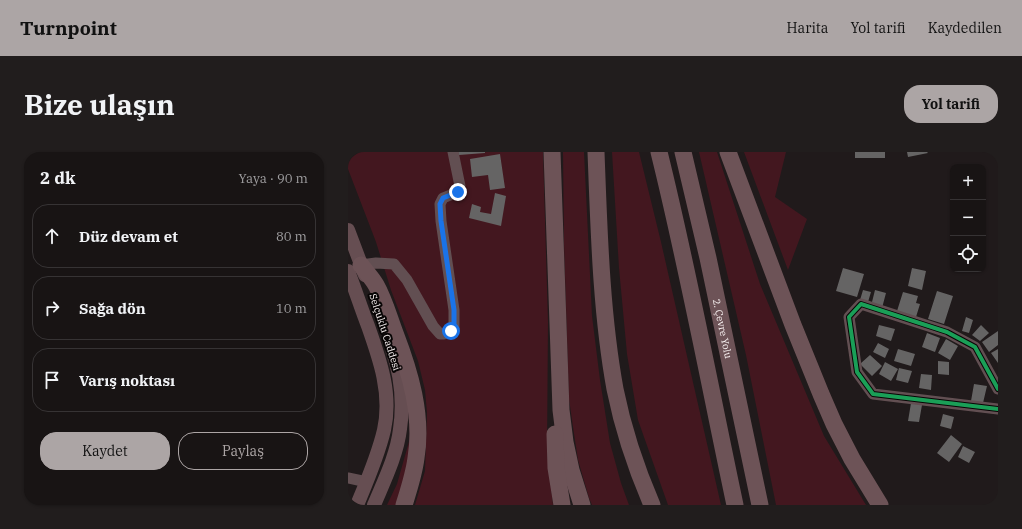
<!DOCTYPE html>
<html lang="tr">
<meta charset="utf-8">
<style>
:root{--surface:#181414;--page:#211d1d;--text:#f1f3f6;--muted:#9f9ea0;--line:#363334;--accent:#aca5a5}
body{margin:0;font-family:"IBM Plex Serif",serif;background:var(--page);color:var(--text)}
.controls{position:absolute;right:12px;top:12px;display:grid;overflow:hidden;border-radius:8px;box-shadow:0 1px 3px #0004}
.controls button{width:36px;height:36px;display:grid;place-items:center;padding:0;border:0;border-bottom:1px solid var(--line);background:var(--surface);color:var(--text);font:20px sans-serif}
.stop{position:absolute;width:12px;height:12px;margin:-9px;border:3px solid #1a73e8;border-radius:50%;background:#fff}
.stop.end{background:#1a73e8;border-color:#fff;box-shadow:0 1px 4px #0008}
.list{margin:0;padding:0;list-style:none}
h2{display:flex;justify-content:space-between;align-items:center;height:52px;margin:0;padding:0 16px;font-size:17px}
h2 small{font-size:13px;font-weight:400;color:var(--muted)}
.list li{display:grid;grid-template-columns:26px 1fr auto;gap:12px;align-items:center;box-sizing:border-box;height:64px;margin:0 8px 8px;padding:0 8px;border:1px solid var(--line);border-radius:16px}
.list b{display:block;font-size:15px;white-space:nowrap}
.list em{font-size:13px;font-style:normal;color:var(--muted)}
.actions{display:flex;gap:8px;padding:12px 16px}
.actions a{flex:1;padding:9px 0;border:1px solid var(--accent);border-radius:16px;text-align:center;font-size:14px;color:var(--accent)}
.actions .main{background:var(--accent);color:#111}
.icon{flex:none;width:22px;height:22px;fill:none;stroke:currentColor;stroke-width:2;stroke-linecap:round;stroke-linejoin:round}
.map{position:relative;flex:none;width:650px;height:353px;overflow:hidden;border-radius:16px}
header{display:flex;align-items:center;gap:24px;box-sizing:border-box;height:56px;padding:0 20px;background:var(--accent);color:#111}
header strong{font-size:19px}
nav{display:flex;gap:22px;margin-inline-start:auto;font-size:14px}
.intro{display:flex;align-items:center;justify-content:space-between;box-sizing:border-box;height:96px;padding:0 24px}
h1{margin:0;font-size:28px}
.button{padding:10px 18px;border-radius:16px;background:var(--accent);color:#111;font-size:14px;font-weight:700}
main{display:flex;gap:24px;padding:0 24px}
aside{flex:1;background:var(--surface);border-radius:16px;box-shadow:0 1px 3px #0004}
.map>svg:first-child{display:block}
.green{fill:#43171f}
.building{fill:#656464}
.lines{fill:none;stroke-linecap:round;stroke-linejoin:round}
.minor{stroke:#624f52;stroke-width:11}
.major{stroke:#664e52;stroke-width:14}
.highway{stroke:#6d5357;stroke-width:17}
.cycleway-casing{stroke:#080505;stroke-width:6}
.cycleway{stroke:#1a9f57;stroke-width:4}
.route{stroke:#1a73e8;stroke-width:5}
.labels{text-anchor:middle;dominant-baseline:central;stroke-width:4;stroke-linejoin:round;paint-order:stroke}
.street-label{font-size:10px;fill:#f7f0f0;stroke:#080505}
</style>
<header>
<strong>Turnpoint</strong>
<nav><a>Harita</a><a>Yol tarifi</a><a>Kaydedilen</a></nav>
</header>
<div class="intro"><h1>Bize ulaşın</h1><a class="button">Yol tarifi</a></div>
<main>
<aside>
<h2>2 dk<small>Yaya · 90 m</small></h2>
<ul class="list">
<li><svg class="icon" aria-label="ahead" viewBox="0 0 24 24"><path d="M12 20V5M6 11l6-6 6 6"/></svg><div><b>Düz devam et</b></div><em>80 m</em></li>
<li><svg class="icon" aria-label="right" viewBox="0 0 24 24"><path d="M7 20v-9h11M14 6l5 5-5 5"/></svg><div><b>Sağa dön</b></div><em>10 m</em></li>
<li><svg class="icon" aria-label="arrive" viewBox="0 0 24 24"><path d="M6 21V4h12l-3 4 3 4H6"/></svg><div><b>Varış noktası</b></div></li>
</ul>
<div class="actions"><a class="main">Kaydet</a><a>Paylaş</a></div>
</aside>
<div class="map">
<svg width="650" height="353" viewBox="0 0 650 353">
<rect width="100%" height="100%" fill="#201a1b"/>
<path class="green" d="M 11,0 L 195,0 L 200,170 L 199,299 L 205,353 L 67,353 L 77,319 L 79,261 L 77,238 L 70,209 L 43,138 L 28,90 L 0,17 L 0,8 Z
M 215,0 L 236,0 L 244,164 L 252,228 L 262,291 L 273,331 L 281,353 L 244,353 L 241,346 L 230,308 L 225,275 L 221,247 L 216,92 Z
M 264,0 L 291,0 L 313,90 L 373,353 L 320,353 L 290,268 L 279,202 L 271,116 Z
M 351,0 L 369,0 L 412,132 L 476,284 L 518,353 L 428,353 L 398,203 Z
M 396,0 L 438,0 L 427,45 L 459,67 L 440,118 Z
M 64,279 L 64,300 L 51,353 L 39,353 L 49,332 Z"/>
<path class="building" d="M 110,0 L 137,0 L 137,1 L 111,3 Z
M 507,0 L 537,0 L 537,6 L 507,6 Z
M 559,0 L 579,0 L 580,1 L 560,5 Z
M 152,2 L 157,36 L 142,38 L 140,23 L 124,25 L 122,7 Z
M 147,41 L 158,44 L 153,74 L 121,66 L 124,52 L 133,55 L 132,60 L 143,62 Z
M 495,116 L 516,122 L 509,145 L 488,139 Z
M 564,116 L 578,119 L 574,138 L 560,134 Z
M 515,138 L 523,140 L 520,150 L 512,148 Z
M 527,138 L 538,141 L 534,156 L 523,154 Z
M 589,139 L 605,144 L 596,172 L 580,167 Z
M 555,140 L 570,144 L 568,151 L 572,152 L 568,165 L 549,159 Z
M 618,165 L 625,168 L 621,181 L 614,179 Z
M 531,173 L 547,177 L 543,189 L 528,184 Z
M 633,173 L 641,181 L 632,189 L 624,183 Z
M 650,179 L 650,193 L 641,200 L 634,190 Z
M 579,181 L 592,186 L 587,200 L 574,195 Z
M 598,187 L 610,194 L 602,208 L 590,201 Z
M 530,191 L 541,197 L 537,206 L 525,200 Z
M 550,197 L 567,202 L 563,214 L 546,209 Z
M 650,197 L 650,211 L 643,201 Z
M 522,203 L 534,214 L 524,224 L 512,212 Z
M 590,209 L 601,210 L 601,223 L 590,222 Z
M 537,210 L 550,217 L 543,229 L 531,222 Z
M 551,216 L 564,219 L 560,231 L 548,228 Z
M 573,222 L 584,223 L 583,238 L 571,236 Z
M 626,232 L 639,234 L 635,251 L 623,249 Z
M 563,251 L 574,253 L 571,270 L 560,269 Z
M 595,262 L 606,265 L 603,277 L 592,274 Z
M 603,283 L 614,292 L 601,310 L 589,301 Z
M 615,294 L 627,300 L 621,311 L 610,305 Z"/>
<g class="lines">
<path class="minor" d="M 13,113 L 28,111 L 46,112 L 59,128 L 85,174 L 92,182 L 96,182 L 103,179 L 106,175 L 106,158 L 93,69 L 92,52 L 95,46 L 110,40 L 112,34 L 105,0
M 650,237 L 627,195 L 599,180 L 513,152 L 501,165 L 509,220 L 525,242 L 650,257
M 0,326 L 19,330"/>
<path class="major" d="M 0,78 L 17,123
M 0,119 C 7,137 13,156 20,174 C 32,208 44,242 36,278 C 30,304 19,329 9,353
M 26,353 C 36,329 49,303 52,277 C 56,250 53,223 44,197"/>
<g class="highway">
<path d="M 204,0 L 213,258 L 217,290 L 223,318 L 234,353"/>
<path d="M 248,0 C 251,78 253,160 267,237 C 275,277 288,316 304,353"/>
<path d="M 311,0 C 340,117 362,235 387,353"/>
<path id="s1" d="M 335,0 L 360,106 L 412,353"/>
<path d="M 380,0 L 445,173 L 473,242 L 486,272 L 504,307 L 532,353"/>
<path d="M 13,113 C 18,120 24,126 28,133 C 36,147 41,165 47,181 C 62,220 75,263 68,306 C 66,322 61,337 56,353"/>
<path d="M 207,282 L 208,316 L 214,353"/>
</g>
<g class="cycleway-casing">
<path id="cycleway" d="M 650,237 L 627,195 L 599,180 L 513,152 L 501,165 L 509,220 L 525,242 L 650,257"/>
</g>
<use href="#cycleway" class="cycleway"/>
</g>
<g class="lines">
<path class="route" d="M 103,179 L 106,175 L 106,158 L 93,69 L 92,52 L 95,46 L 110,40"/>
</g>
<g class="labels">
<g class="street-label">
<text stroke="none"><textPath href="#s1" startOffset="181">2. Çevre Yolu</textPath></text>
<text transform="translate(37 180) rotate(72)">Selçuklu Caddesi</text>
</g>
</g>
</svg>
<div class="controls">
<button>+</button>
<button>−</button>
<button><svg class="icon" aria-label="locate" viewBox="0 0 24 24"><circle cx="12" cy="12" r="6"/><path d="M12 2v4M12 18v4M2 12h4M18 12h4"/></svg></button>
</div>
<div class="stop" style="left:103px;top:179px"></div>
<div class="stop end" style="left:110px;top:40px"></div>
</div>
</main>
